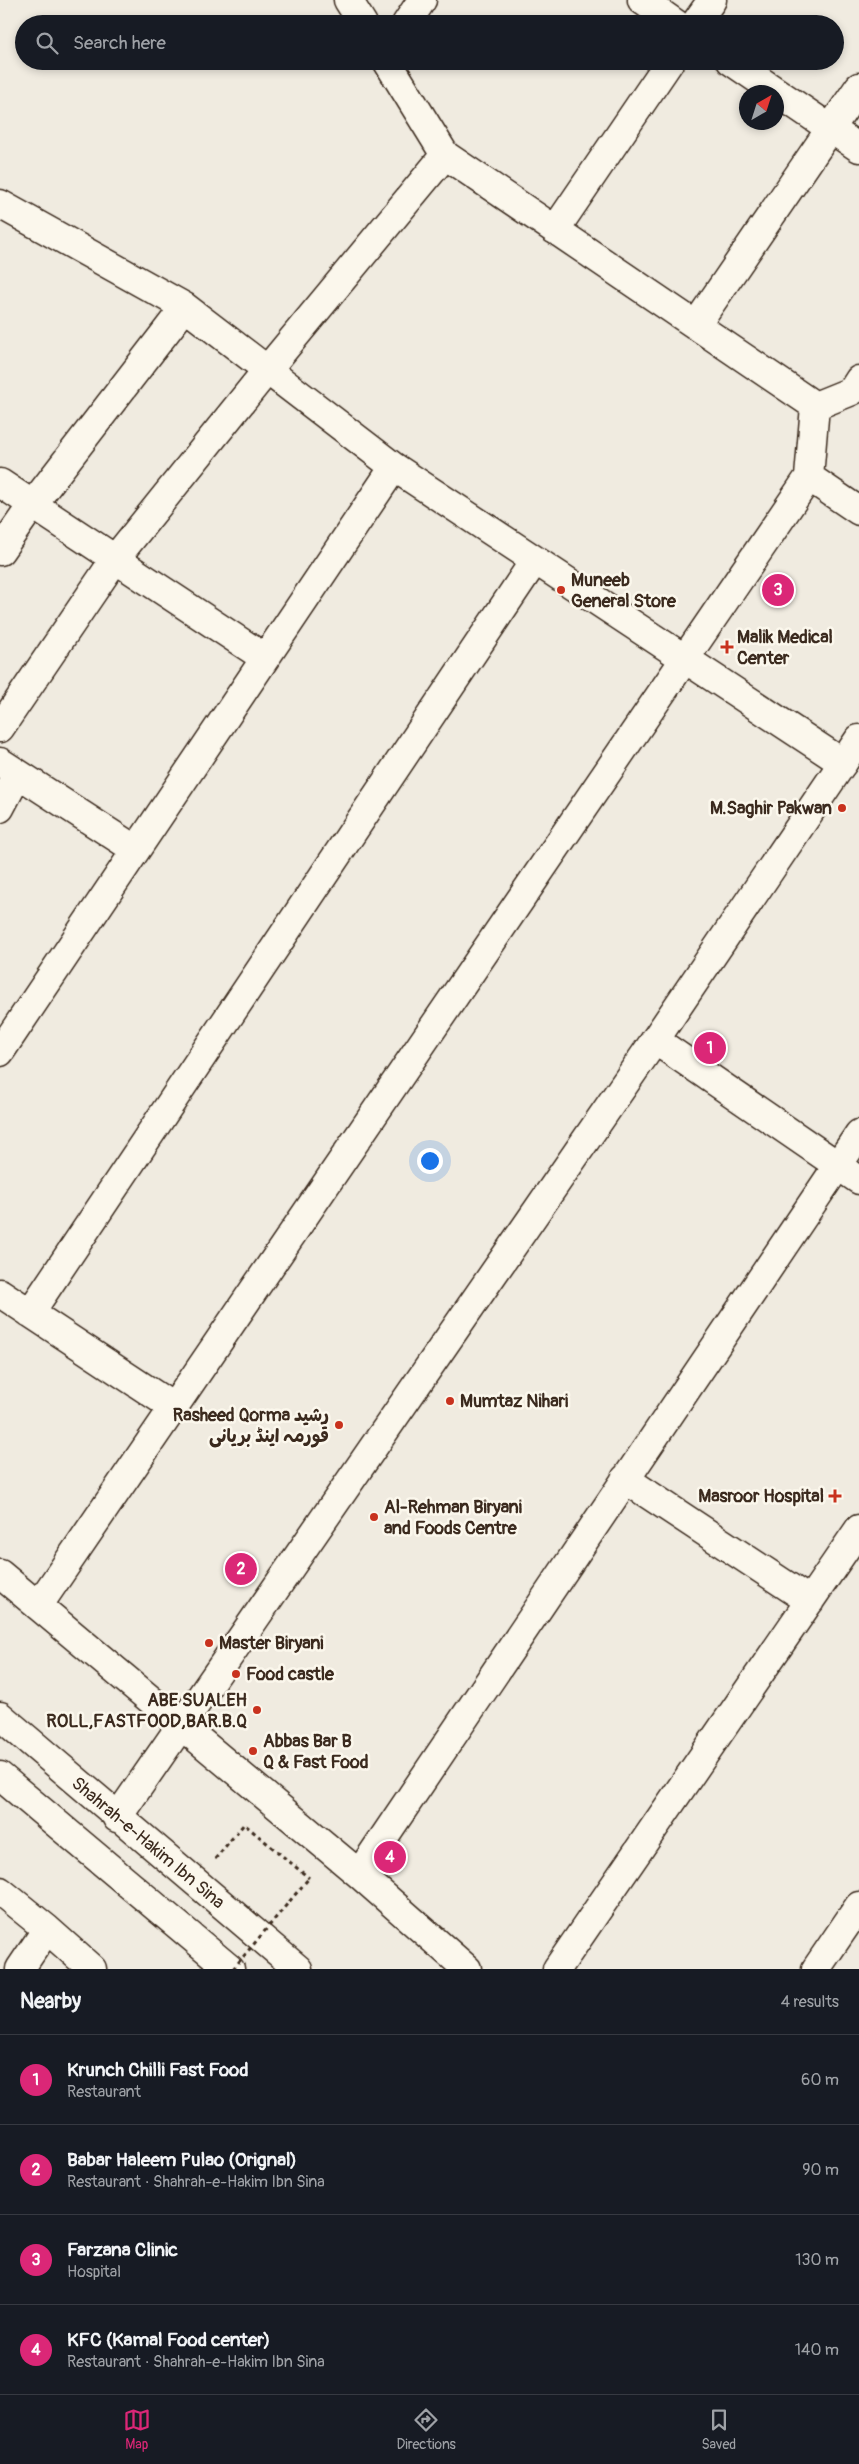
<!DOCTYPE html>
<meta charset="utf-8">
<style>
:root{--surface:#171b24;--page:#242831;--text:#f1f3f6;--muted:#9ea1a6;--line:#363941;--accent:#db2777}
body{margin:0;font-family:Pangolin,"Playpen Sans Arabic",sans-serif;background:var(--page);color:var(--text)}
.compass{position:absolute;left:739px;top:85px;width:45px;height:45px;border-radius:50%;background:var(--surface);box-shadow:0 2px 8px #0003;rotate:39deg}
.you{position:absolute;left:429px;top:1160px;width:18px;height:18px;margin:-12px;border:4px solid #fff;border-radius:50%;background:#1a73e8;box-shadow:0 0 0 8px #1a73e833}
.badge{display:grid;place-items:center;width:32px;height:32px;border-radius:50%;background:var(--accent);color:#fff;font-size:16px;font-weight:700}
.pin{position:absolute;translate:-50% -50%;border:2px solid #fff;box-shadow:0 1px 5px #0006}
.list{margin:0;padding:0;list-style:none}
h2{display:flex;justify-content:space-between;align-items:center;height:65px;margin:0;padding:0 20px;font-size:21px}
h2 small{font-size:16px;font-weight:400;color:var(--muted)}
.list li{display:grid;grid-template-columns:32px 1fr auto;gap:15px;align-items:center;box-sizing:border-box;height:90px;padding:0 20px;border-top:1px solid var(--line)}
.list b{display:block;font-size:19px;white-space:nowrap}
.list p{margin:0;font-size:16px;white-space:nowrap;color:var(--muted)}
.list em{font-size:16px;font-style:normal;color:var(--muted)}
.icon{flex:none;width:28px;height:28px;fill:none;stroke:currentColor;stroke-width:2;stroke-linecap:round;stroke-linejoin:round}
.map{position:relative;flex:none;width:859px;height:1969px;overflow:hidden}
.search{position:absolute;background:var(--surface);box-shadow:0 2px 8px #0003;left:15px;right:15px;top:15px;height:55px;display:flex;align-items:center;gap:12px;box-sizing:border-box;padding:0 18px;border-radius:28px;color:var(--muted);font-size:19px}
.sheet{height:425px;background:var(--surface)}
nav{display:flex;justify-content:space-around;align-items:center;box-sizing:border-box;height:70px;border-top:1px solid var(--line);background:var(--surface);font-size:14px;color:var(--muted)}
nav a{display:grid;justify-items:center;gap:2px}
nav .on{color:var(--accent)}
.map>svg:first-child{display:block}
.lines{fill:none;stroke-linecap:round;stroke-linejoin:round}
.minor-casing{stroke:#3b2a1e;stroke-width:31}
.tertiary-casing{stroke:#3b2a1e;stroke-width:31}
.trunk-casing{stroke:#3b2a1e;stroke-width:31}
.path{stroke:#3b2a1e;stroke-width:3;stroke-dasharray:4 4;stroke-linecap:butt}
.minor{stroke:#fbf7ec;stroke-width:28}
.tertiary{stroke:#fbf7ec;stroke-width:28}
.trunk{stroke:#fbf7ec;stroke-width:28}
.path-bridge{stroke:#3b2a1e;stroke-width:3;stroke-dasharray:4 4;stroke-linecap:butt}
.poi-dot{fill:#c8321e;stroke:#fbf7ec;stroke-width:2}
.labels{text-anchor:middle;dominant-baseline:central;stroke-width:5;stroke-linejoin:round;paint-order:stroke}
.poi-label{font-size:18px;font-weight:bold;fill:#3b2a1e;stroke:#fbf7ec;text-anchor:start}
.street-label{font-size:18px;fill:#3b2a1e;stroke:#fbf7ec}
</style>
<div class="map">
<svg width="859" height="1969" viewBox="0 0 859 1969">
<rect width="100%" height="100%" fill="#f0ebe0"/>
<filter id="ink" filterUnits="userSpaceOnUse"><feTurbulence type="fractalNoise" baseFrequency=".02" numOctaves="2"/><feDisplacementMap in="SourceGraphic" scale="10" xChannelSelector="R" yChannelSelector="G"/><feConvolveMatrix kernelMatrix="1 2 1 2 8 2 1 2 1" color-interpolation-filters="sRGB"/></filter>
<g filter="url(#ink)">
<g class="lines">
<g class="minor-casing">
<path id="minor" d="M 348,0 L 363,24
M 642,0 L 676,24
M 406,24 L 422,0
M 695,24 L 712,0
M 387,61 L 445,155 L 815,406 L 809,477 L 859,511
M 731,61 L 859,148
M 0,204 L 185,307 L 394,467 L 843,763
M 555,230 L 670,61
M 696,325 L 859,87
M 815,406 L 852,391 L 859,380
M 0,483 L 265,658
M 0,551 L 33,504 L 185,307
M 0,728 L 115,559 L 267,370 L 445,155
M 0,762 L 136,850
M 0,808 L 18,774
M 655,1040 L 859,1180
M 0,1052 L 394,467
M 0,1293 L 173,1407
M 30,1313 L 535,560
M 625,1479 L 810,1601
M 0,1574 L 359,1874 L 467,1969
M 38,1606 L 809,477
M 359,1874 L 859,1134
M 0,1891 L 47,1929
M 20,1969 L 47,1929 L 92,1969
M 557,1969 L 859,1529
M 816,1969 L 859,1906"/>
</g>
<g class="tertiary-casing">
<path id="tertiary" d="M 117,1818 L 655,1040 L 859,739"/>
</g>
<g class="trunk-casing">
<path id="trunk" d="M 0,1716 L 298,1969
M 0,1776 L 230,1969"/>
</g>
<path class="path" d="M 215,1859 L 244,1824 L 309,1878"/>
<use href="#minor" class="minor"/>
<use href="#tertiary" class="tertiary"/>
<use href="#trunk" class="trunk"/>
<path class="path-bridge" d="M 233,1969 L 309,1878"/>
</g>
</g>
<g class="poi-dot">
<circle cx="561" cy="590" r="5"/>
<path d="M724.5 639.5h5v5h5v5h-5v5h-5v-5h-5v-5h5z"/>
<circle cx="842" cy="808" r="5"/>
<circle cx="450" cy="1401" r="5"/>
<circle cx="339" cy="1425" r="5"/>
<path d="M832.5 1488.5h5v5h5v5h-5v5h-5v-5h-5v-5h5z"/>
<circle cx="374" cy="1517" r="5"/>
<circle cx="209" cy="1643" r="5"/>
<circle cx="236" cy="1674" r="5"/>
<circle cx="257" cy="1710" r="5"/>
<circle cx="253" cy="1751" r="5"/>
</g>
<g class="labels">
<g class="poi-label">
<text x="571" y="580">Muneeb<tspan x="571" dy="21">General Store</tspan></text>
<text x="737" y="637">Malik Medical<tspan x="737" dy="21">Center</tspan></text>
<text x="832" y="808" text-anchor="end">M.Saghir Pakwan</text>
<text x="460" y="1401">Mumtaz Nihari</text>
<text x="329" y="1415" text-anchor="end">Rasheed Qorma رشید<tspan x="329" dy="21">قورمہ اینڈ بریانی</tspan></text>
<text x="824" y="1496" text-anchor="end">Masroor Hospital</text>
<text x="384" y="1507">Al-Rehman Biryani<tspan x="384" dy="21">and Foods Centre</tspan></text>
<text x="219" y="1643">Master Biryani</text>
<text x="246" y="1674">Food castle</text>
<text x="247" y="1700" text-anchor="end">ABE SUALEH<tspan x="247" dy="21">ROLL,FASTFOOD,BAR.B.Q</tspan></text>
<text x="263" y="1741">Abbas Bar B<tspan x="263" dy="21">Q &amp; Fast Food</tspan></text>
</g>
<g class="street-label">
<text transform="translate(148 1843) rotate(40)">Shahrah-e-Hakim Ibn Sina</text>
</g>
</g>
</svg>
<svg class="compass" viewBox="-18 -18 36 36"><path d="M0-13l5 13h-10z" fill="#e53935"/><path d="M0 13l5-13h-10z" fill="#9ea1a6"/></svg>
<div class="you"></div>
<div class="pin badge" style="left:710px;top:1048px">1</div>
<div class="pin badge" style="left:241px;top:1569px">2</div>
<div class="pin badge" style="left:778px;top:590px">3</div>
<div class="pin badge" style="left:390px;top:1857px">4</div>
<div class="search"><svg class="icon" aria-label="search" viewBox="0 0 24 24"><circle cx="10" cy="10" r="6"/><path d="M15 15l6 6"/></svg>Search here</div>
</div>
<section class="sheet">
<h2>Nearby<small>4 results</small></h2>
<ul class="list">
<li><span class="badge">1</span><div><b>Krunch Chilli Fast Food</b><p>Restaurant</p></div><em>60 m</em></li>
<li><span class="badge">2</span><div><b>Babar Haleem Pulao (Orignal)</b><p>Restaurant · Shahrah-e-Hakim Ibn Sina</p></div><em>90 m</em></li>
<li><span class="badge">3</span><div><b>Farzana Clinic</b><p>Hospital</p></div><em>130 m</em></li>
<li><span class="badge">4</span><div><b>KFC (Kamal Food center)</b><p>Restaurant · Shahrah-e-Hakim Ibn Sina</p></div><em>140 m</em></li>
</ul>
</section>
<nav>
<a class="on"><svg class="icon" aria-label="map" viewBox="0 0 24 24"><path d="M3 6l6-2 6 2 6-2v14l-6 2-6-2-6 2zM9 4v14M15 6v14"/></svg>Map</a>
<a><svg class="icon" aria-label="directions" viewBox="0 0 24 24"><path d="M12 3l9 9-9 9-9-9zM9 14v-3h6M13 9l2 2-2 2"/></svg>Directions</a>
<a><svg class="icon" aria-label="saved" viewBox="0 0 24 24"><path d="M7 4h10v16l-5-4-5 4z"/></svg>Saved</a>
</nav>
